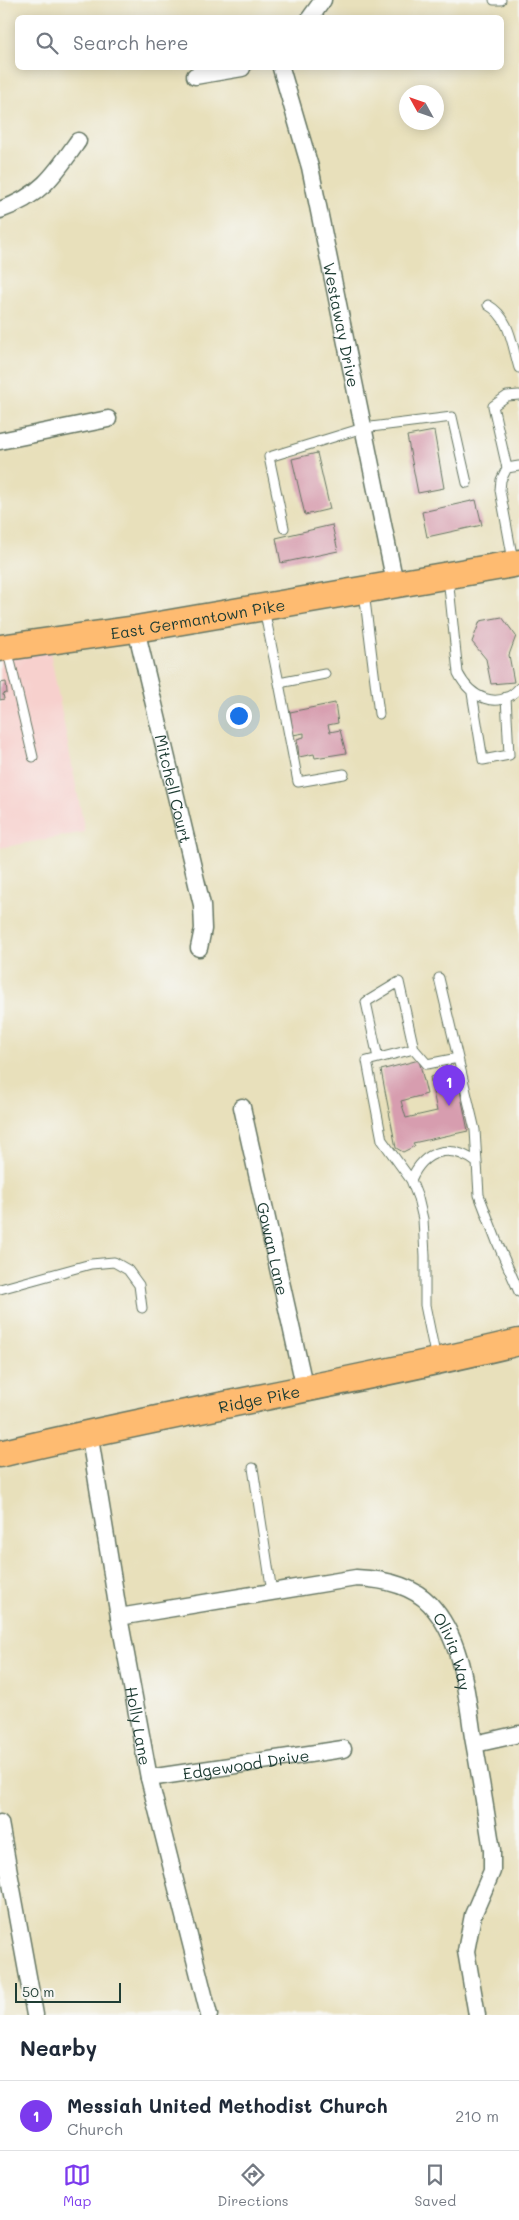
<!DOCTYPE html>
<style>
:root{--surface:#fff;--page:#f6f6f7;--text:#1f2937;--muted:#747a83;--line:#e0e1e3;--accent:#7c3aed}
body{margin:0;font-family:Mali,sans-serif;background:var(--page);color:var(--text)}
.compass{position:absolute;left:399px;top:85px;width:45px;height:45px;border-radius:50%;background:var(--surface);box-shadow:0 2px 12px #0003;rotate:310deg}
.scale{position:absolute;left:15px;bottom:12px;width:106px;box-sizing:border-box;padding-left:5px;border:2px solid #1f3d34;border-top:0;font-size:14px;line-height:18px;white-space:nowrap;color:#1f3d34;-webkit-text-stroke:4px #f6f6f2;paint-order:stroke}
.you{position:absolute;left:238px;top:715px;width:18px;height:18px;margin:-12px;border:4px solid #fff;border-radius:50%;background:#1a73e8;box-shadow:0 0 0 8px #1a73e833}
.badge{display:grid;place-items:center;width:32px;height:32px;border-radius:50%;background:var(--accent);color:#fff;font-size:16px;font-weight:700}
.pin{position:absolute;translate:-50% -41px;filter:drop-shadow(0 1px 2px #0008)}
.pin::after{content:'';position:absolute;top:26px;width:18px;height:15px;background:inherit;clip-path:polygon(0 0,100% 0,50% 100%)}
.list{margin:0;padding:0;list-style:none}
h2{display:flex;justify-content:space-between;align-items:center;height:65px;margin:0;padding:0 20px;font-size:21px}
h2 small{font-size:16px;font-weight:400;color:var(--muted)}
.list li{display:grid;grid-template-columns:32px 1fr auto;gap:15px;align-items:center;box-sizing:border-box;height:70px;padding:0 20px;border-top:1px solid var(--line)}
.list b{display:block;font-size:19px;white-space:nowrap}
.list p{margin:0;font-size:16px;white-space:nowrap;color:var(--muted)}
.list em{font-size:16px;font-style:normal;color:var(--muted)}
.icon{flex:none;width:28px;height:28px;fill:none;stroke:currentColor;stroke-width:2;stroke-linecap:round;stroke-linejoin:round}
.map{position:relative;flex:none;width:519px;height:2015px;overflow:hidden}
.search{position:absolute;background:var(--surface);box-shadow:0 2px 12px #0003;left:15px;right:15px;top:15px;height:55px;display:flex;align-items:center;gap:12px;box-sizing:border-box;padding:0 18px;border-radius:8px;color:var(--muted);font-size:19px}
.sheet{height:135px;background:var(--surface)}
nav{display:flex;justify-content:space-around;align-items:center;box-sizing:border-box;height:70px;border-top:1px solid var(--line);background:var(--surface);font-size:14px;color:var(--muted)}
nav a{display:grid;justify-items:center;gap:2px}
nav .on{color:var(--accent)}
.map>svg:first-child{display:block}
.built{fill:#f7d0cd}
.building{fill:#d79daf}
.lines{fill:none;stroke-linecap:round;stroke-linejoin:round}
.lane-casing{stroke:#657663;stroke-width:11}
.street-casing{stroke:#657663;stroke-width:19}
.primary-casing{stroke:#657663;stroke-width:29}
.lane{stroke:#fff;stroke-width:9}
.street{stroke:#fff;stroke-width:16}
.primary{stroke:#febb71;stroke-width:26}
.labels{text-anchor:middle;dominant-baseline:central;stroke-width:5;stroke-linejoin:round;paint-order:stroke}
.street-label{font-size:16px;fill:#1f3d34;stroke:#f6f6f2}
</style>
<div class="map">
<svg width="519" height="2015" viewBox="0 0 519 2015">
<rect width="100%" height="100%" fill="#f6f6f2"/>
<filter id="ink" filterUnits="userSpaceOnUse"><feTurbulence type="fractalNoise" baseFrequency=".02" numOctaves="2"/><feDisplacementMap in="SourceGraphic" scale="10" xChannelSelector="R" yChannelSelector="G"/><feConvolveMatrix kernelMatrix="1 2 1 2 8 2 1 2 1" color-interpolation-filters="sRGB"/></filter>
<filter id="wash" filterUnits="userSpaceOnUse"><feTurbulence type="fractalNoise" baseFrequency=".0096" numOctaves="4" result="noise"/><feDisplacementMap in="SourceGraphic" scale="20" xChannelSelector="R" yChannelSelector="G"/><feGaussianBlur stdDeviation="1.12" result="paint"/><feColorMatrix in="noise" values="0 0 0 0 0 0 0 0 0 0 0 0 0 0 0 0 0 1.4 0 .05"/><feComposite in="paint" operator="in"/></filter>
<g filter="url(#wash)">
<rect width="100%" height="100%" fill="#e8e0bb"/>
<path class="built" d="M 48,641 L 85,832 L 0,848 L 0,648 Z"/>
<g id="blocks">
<path class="building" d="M 434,431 L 444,488 L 418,493 L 407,436 Z
M 317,453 L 330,509 L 305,515 L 292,459 Z
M 476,500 L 482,525 L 427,537 L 422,512 Z
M 332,525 L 338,551 L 281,563 L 276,538 Z
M 502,617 L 516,636 L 509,655 L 514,682 L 491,684 L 486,659 L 472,642 L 480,621 Z
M 6,682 L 7,693 L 3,694 L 4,699 L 0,700 L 0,683 Z
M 335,703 L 338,723 L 328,725 L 330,732 L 340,730 L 346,753 L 315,758 L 314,754 L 299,757 L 297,739 L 304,737 L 304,733 L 293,735 L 290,712 Z
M 419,1060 L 427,1094 L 401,1101 L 406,1118 L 437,1111 L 430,1077 L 456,1071 L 468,1131 L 413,1143 L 415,1146 L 403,1152 L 396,1148 L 381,1070 Z"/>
</g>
</g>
<g filter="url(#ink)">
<use href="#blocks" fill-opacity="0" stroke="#657663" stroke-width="1"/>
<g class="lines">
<g class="lane-casing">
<path id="lane" d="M 494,0 L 501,0
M 488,305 C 510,317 512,345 519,368
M 507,468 L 519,466
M 284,528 L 269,457 L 363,428 L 452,417 L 467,483
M 516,560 L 512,555 L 500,490 L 501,480 L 507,468 L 493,406 L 507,396 L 519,395
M 448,577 L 458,673 C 470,697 498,712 519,688
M 364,592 L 379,714
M 264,609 L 279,683 L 325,674
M 7,648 L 33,757
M 279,683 L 298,782 L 344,774
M 472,693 L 483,760 L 509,755 L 506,697
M 439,978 L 475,1130 L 479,1195 L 497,1242 L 519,1292
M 414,1049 L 367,1061 L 382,1140 L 411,1180 L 418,1198 L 423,1219 L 425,1256 L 425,1305 L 436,1359
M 378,1058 L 366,1002 L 399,982 L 414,1049 L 427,1064 L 458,1058
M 411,1180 C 424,1149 451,1143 477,1163
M 0,1289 L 91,1264 L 114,1262 L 128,1270 L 139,1285 L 142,1308
M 253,1468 L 272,1592"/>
</g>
<g class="street-casing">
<g id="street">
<path d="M 310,18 L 323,0"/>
<path id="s1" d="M 281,68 L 310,167 L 395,583"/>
<path d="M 195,76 L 242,68"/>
<path d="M 0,210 C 41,196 55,174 78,141"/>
<path d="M 0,441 L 108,419"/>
<path id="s2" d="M 136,629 L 202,905 L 203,929 L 199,948"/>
<path id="s3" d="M 242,1107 L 305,1389"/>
<path id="s4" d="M 89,1432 L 119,1617 L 149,1778 L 209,2015"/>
<path id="s5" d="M 119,1617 L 356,1578 C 382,1579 411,1584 430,1604 C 463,1640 466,1692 473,1737 C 480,1774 486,1812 492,1850 L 492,1871 L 473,1915 L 466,1951 L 477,2015"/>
<path d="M 475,1744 L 519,1734"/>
<path id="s6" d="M 149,1778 L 343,1749"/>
<path d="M 0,1823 L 35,2015"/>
</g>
</g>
<g class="primary-casing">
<g id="primary">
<path id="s7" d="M 0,648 L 136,629 L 519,563"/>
<path id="s8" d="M 0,1454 C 172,1412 347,1384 519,1342"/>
</g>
</g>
<use href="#lane" class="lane"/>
<use href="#street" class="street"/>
<use href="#primary" class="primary"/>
</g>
</g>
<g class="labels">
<g class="street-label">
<text stroke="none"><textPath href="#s1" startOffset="264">Westaway Drive</textPath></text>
<text stroke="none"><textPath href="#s7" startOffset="200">East Germantown Pike</textPath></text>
<text stroke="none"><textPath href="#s2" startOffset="164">Mitchell Court</textPath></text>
<text stroke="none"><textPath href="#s3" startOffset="145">Gowan Lane</textPath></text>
<text stroke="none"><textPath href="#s8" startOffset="265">Ridge Pike</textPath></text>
<text stroke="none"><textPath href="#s5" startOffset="374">Olivia Way</textPath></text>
<text stroke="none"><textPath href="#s4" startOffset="298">Holly Lane</textPath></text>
<text stroke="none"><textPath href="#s6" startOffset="98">Edgewood Drive</textPath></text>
</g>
</g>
</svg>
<svg class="compass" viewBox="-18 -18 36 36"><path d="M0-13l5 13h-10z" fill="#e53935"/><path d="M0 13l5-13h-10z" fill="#747a83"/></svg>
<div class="scale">50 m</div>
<div class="you"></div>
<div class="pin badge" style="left:449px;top:1106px">1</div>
<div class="search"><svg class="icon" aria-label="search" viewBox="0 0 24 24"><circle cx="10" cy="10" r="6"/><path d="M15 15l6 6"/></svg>Search here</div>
</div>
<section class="sheet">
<h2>Nearby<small></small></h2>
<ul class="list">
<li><span class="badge">1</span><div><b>Messiah United Methodist Church</b><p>Church</p></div><em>210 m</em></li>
</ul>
</section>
<nav>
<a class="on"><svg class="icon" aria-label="map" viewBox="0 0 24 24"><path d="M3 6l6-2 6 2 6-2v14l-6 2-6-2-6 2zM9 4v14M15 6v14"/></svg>Map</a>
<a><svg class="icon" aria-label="directions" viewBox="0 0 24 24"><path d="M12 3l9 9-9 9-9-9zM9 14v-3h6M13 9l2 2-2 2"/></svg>Directions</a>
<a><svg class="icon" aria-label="saved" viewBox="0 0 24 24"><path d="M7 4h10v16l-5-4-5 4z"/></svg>Saved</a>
</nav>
